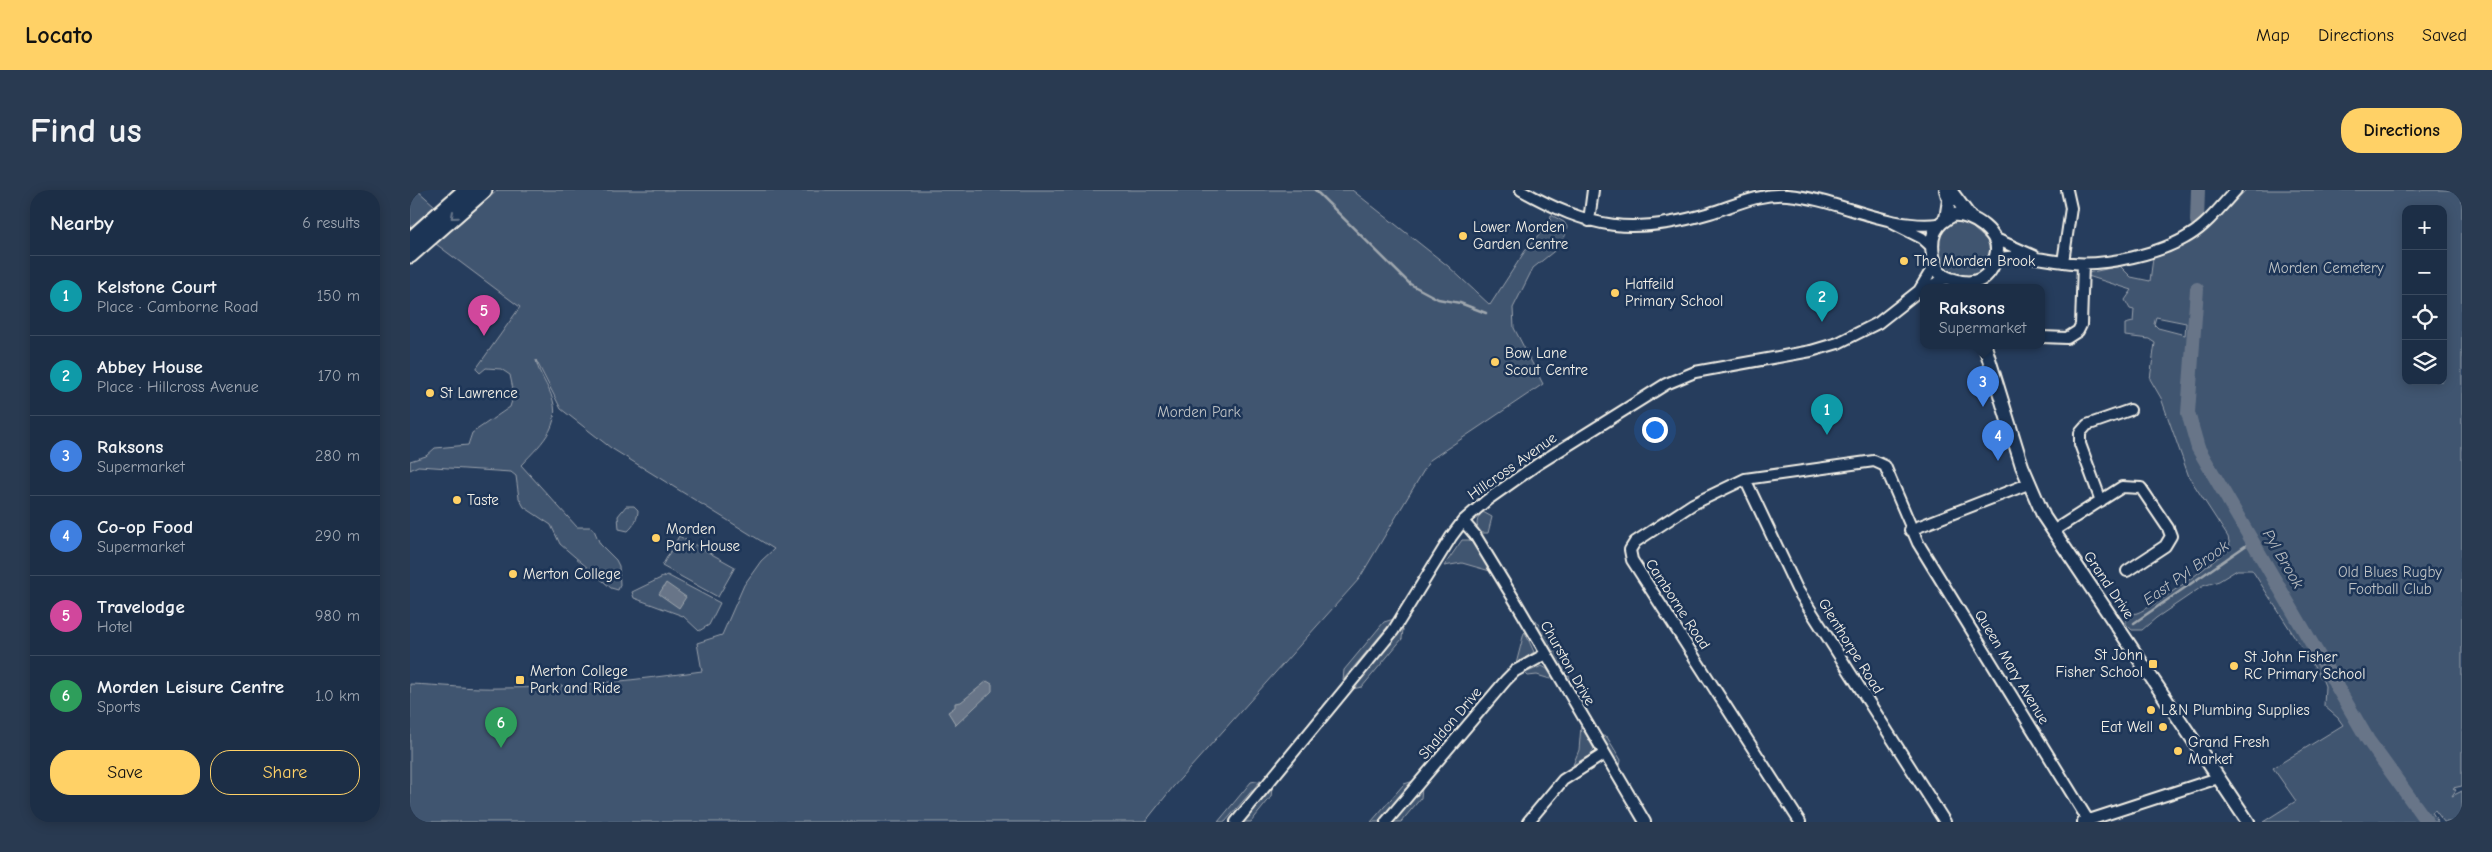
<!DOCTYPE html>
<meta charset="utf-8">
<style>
:root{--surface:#1c2e46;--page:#293a51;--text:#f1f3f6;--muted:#a0a8b3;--line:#3a4a5f;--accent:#ffd166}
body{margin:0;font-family:"Comic Neue",sans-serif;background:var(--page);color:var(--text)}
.controls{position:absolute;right:15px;top:15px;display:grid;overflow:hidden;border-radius:10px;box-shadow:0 2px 12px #0003}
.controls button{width:45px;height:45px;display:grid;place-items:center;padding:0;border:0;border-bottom:1px solid var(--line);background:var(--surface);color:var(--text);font:25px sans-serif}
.you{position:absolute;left:1244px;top:239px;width:18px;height:18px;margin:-12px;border:4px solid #fff;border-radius:50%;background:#1a73e8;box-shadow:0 0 0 8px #1a73e833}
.badge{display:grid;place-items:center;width:32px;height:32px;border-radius:50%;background:var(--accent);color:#fff;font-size:16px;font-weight:700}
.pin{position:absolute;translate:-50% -41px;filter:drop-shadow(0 1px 2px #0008)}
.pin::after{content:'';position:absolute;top:26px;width:18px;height:15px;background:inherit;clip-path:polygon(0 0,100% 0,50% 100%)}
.popup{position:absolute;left:1510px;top:94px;width:125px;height:65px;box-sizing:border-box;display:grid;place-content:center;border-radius:10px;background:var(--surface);filter:drop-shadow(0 1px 4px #0005);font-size:16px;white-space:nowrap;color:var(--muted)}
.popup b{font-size:19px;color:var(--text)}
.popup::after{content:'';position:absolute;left:50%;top:100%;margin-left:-10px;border:10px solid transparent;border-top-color:var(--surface)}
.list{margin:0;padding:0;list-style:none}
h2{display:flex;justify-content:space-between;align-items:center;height:65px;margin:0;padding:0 20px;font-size:21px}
h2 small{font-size:16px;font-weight:400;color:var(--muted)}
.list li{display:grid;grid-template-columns:32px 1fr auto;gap:15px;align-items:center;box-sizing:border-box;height:80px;padding:0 20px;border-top:1px solid var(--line)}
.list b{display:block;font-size:19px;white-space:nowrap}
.list p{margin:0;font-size:16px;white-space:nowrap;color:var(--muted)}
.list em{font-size:16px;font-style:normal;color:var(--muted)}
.actions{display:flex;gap:10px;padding:15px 20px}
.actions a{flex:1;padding:11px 0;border:1px solid var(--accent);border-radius:20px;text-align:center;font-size:18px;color:var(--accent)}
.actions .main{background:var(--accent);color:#111}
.icon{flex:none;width:28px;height:28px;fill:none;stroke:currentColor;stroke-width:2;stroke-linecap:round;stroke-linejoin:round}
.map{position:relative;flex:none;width:2052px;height:632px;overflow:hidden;border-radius:20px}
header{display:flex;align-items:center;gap:30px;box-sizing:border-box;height:70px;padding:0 25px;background:var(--accent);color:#111}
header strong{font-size:24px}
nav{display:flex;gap:28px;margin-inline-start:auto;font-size:18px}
.intro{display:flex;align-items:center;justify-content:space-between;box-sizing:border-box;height:120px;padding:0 30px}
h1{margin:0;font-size:35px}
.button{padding:12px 22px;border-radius:20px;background:var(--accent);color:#111;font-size:18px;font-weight:700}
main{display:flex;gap:30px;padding:0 30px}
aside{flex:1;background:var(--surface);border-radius:20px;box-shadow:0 2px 12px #0003}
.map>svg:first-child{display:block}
.green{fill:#40546f;stroke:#9aa2ac;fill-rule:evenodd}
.water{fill:#677588;stroke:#9fa7ae}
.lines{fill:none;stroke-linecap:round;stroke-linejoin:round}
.stream{stroke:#9fa7ae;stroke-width:2.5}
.river{stroke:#677588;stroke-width:14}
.minor-casing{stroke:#f4f1e8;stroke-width:14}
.major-casing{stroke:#f4f1e8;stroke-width:16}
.highway-casing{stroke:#f4f1e8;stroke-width:19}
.minor{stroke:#1d3557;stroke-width:10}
.major{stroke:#1d3557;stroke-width:12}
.highway{stroke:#1d3557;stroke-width:15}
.oneway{stroke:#68778a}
.poi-dot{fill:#ffd166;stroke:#1d3557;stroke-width:2}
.labels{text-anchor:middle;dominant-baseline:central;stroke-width:5;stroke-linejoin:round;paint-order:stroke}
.poi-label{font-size:15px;fill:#f4f1e8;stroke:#1d3557;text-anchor:start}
.park-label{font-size:15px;fill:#bec2c4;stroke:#1d3557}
.street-label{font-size:15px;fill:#f4f1e8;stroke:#1d3557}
.water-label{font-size:16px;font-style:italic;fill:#bcbfc2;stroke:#1d3557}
</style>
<header>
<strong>Locato</strong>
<nav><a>Map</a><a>Directions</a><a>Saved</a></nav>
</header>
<div class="intro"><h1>Find us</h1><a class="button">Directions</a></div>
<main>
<aside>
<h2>Nearby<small>6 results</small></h2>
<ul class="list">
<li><span class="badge" style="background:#0f9aa8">1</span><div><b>Kelstone Court</b><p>Place · Camborne Road</p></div><em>150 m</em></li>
<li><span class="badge" style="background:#0f9aa8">2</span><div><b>Abbey House</b><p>Place · Hillcross Avenue</p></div><em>170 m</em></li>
<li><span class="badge" style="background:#3f7fe0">3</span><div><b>Raksons</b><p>Supermarket</p></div><em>280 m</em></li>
<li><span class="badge" style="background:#3f7fe0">4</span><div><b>Co-op Food</b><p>Supermarket</p></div><em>290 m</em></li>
<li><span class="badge" style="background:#d1479c">5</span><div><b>Travelodge</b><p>Hotel</p></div><em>980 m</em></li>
<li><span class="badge" style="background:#2e9e5b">6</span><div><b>Morden Leisure Centre</b><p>Sports</p></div><em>1.0 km</em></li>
</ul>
<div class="actions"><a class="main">Save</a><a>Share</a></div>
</aside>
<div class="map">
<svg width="2052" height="632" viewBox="0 0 2052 632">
<rect width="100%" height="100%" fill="#263d5d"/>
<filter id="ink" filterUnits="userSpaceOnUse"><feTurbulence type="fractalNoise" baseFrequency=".02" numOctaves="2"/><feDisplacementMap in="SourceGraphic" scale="10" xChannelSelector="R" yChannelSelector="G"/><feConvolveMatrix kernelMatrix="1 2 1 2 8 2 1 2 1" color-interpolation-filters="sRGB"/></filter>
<g filter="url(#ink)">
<path class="green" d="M 0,0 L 7,0 L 25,16 L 0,39 Z
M 88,0 L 942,0 L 1038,76 L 1080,115 L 1115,61 L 1140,31 L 1141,25 L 1154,32 L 1157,37 L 1153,54 L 1123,78 L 1103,118 L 1104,138 L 1133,194 L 1020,270 L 949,389 L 763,597 L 735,632 L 0,632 L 0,494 C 30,495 61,499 91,498 C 159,498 225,490 292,481 L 287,453 L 312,445 L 334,395 L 351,371 L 364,359 L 201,258 L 151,219 L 126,170 C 128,180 133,188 138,198 C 156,232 134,251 111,275 L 167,337 L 180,337 L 184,340 L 190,354 L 206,370 L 209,376 L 210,395 L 208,400 L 201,398 L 150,354 L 141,335 L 114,317 L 109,308 L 106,286 L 101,282 L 8,276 L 0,280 L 0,271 L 16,266 L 25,258 L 58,255 L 62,243 L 100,217 L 104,204 L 100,185 L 91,179 L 76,178 L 70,183 L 66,179 L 110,117 L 26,54 Z
M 1836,0 L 2052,0 L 2052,596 L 2043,598 L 2046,600 L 2042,606 L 2052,601 L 2052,632 L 2034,632 L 2025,620 L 2022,622 L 2028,632 L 1853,632 L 1886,611 L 1863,578 L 1933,535 L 1928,528 L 1914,516 L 1915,496 L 1913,491 L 1842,380 L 1827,380 L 1809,391 L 1793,396 L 1746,428 L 1732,440 L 1722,440 L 1716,434 L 1716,426 C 1720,424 1723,424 1727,423 C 1742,418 1810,369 1820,356 L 1818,347 L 1779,287 L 1751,208 L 1740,189 L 1745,153 L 1739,149 L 1715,146 L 1715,134 L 1723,132 L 1724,120 L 1720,119 L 1715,110 L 1722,100 L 1678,86 L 1678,83 L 1710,76 L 1721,87 L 1740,91 L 1743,68 L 1780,53 L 1796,41 ZM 1996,19 L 2033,19 L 2033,191 L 1996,191 ZM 1746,127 L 1776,133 L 1775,145 L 1748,138 L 1744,134 Z
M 1542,31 L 1555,31 L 1580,53 L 1581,63 L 1568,85 C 1538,95 1524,70 1527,43 Z
M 216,316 L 224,316 L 228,320 C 228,328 224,336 218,341 L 209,339 L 208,326 Z
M 1073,322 L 1082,327 L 1078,343 L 1071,343 C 1065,336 1066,328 1073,322 Z
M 269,346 L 325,377 L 308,407 L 252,376 Z
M 1052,350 L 1059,350 L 1063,352 L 1080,381 L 1052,373 L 1034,376 Z
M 257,385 L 310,413 L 299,435 L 289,441 L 273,426 L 224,408 L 222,402 Z
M 1120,427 C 1134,431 1162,482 1161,496 Z
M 984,429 L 933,490 L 934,480 L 974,432 Z
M 993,439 L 992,449 L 952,497 L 942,499 Z
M 1115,442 L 1124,462 L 1106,474 L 1114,443 Z
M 1132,476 L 1137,479 L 1143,488 L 1140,489 L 1127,485 L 1118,486 L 1115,483 Z
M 1171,536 L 1184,559 L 1180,565 L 1163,575 L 1169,560 Z
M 1189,545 L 1197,547 L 1211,570 L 1210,577 Z
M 851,590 L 815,632 L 808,632 L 841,592 Z
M 1004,591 L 969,632 L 961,632 L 994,594 Z
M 862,598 L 861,607 L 841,632 L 833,632 Z
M 1012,598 L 1011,608 L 991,632 L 982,632 Z"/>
<path class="water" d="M 256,393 L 276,407 L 269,418 L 249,404 Z
M 577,491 L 582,494 L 582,501 L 546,535 L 538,522 L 545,517 L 545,513 L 551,512 Z"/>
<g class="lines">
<path class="stream" d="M 905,0 L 1000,94 L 1028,109 L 1050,113 L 1076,123
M 1724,433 L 1841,352"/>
<path class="river" d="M 1787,31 L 1788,0
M 1787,99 L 1778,223 L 1788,258 L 1958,550 L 2017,632"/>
<g class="minor-casing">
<path id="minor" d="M 1111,0 C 1181,39 1222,46 1300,23 C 1326,15 1349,3 1377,5 C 1429,9 1476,40 1529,34
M 1179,31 L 1183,0
M 1484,34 L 1512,48 L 1522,57
M 1586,49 L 1624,66
M 1586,69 C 1610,62 1637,71 1662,73 C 1696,76 1750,64 1780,45 C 1798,34 1812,15 1826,0
M 1653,72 L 1661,18 L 1657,0
M 1510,99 L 1525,74
M 1632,147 L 1657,148 L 1668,141 L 1671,135 L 1673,74
M 1335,289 L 1387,399 L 1535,632
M 1691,311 L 1670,254 L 1670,243 L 1677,235 L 1720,220
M 1053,331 L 1065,345 L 1107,414 L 1235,632
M 1500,340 L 1618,294
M 1643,341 L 1712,297 L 1731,298 L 1758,338 L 1761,346 L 1755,356 L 1717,381
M 826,632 L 983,441 L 1041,347 L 1053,331 L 1077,310 L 1128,274 L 1256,194 L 1285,182 L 1401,161 L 1428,153 L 1468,133 L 1510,100 L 1538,88
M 976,632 L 1096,490 L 1105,481 L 1136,464
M 1118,632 L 1153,590 L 1194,564
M 1390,632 L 1222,370 L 1220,360 L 1225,352 L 1283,314 L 1335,289 L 1464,271 L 1475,276 L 1508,353 L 1678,630
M 1673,632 L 1808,588"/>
</g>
<g class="major-casing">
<path id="major" d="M 1536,0 L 1539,10 L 1536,29
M 1540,0 L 1560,27
M 1543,25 C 1562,23 1593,44 1586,66 C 1580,89 1566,97 1544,90 C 1539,89 1534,87 1530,83 C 1526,79 1525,72 1523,66 C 1520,47 1524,34 1543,25 Z
M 1575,156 L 1612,276 L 1634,327 L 1838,632"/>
</g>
<g class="highway-casing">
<path id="highway" d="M 0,50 L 56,0
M 0,65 L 74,0"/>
</g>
<use href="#minor" class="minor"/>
<use href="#major" class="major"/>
<use href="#highway" class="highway"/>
</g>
<defs><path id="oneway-chevron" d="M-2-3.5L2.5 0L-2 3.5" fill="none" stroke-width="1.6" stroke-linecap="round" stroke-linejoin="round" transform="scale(1.25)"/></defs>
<use class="oneway" href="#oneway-chevron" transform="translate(44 26) rotate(139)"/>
</g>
<g class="poi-dot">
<circle cx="1053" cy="46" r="5"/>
<circle cx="1494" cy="71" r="5"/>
<circle cx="1205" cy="103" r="5"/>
<circle cx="1085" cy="172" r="5"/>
<circle cx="20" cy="203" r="5"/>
<circle cx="47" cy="310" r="5"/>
<circle cx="246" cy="348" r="5"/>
<circle cx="103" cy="384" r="5"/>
<rect x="1738" y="469" width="10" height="10" rx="2.5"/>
<circle cx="1824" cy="476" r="5"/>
<rect x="105" y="485" width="10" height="10" rx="2.5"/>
<circle cx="1741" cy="520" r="5"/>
<circle cx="1753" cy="537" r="5"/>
<circle cx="1768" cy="561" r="5"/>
</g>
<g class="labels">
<g class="poi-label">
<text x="1063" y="37">Lower Morden<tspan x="1063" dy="17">Garden Centre</tspan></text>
<text x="1504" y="71">The Morden Brook</text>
<text x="1215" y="94">Hatfeild<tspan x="1215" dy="17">Primary School</tspan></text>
<text x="1095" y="163">Bow Lane<tspan x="1095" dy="17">Scout Centre</tspan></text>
<text x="30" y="203">St Lawrence</text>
<text x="57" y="310">Taste</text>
<text x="256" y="339">Morden<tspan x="256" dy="17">Park House</tspan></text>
<text x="113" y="384">Merton College</text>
<text x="1733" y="465" text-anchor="end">St John<tspan x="1733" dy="17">Fisher School</tspan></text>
<text x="1834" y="467">St John Fisher<tspan x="1834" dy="17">RC Primary School</tspan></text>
<text x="120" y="481">Merton College<tspan x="120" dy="17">Park and Ride</tspan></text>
<text x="1751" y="520">L&amp;N Plumbing Supplies</text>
<text x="1743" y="537" text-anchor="end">Eat Well</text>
<text x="1778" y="552">Grand Fresh<tspan x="1778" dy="17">Market</tspan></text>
</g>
<g class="park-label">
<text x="1916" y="78">Morden Cemetery</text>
<text x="789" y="222">Morden Park</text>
<text x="1980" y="382">Old Blues Rugby<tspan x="1980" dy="17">Football Club</tspan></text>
</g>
<g class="street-label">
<text transform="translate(1102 276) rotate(-35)">Hillcross Avenue</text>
<text transform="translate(1699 395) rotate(56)">Grand Drive</text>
<text transform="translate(1268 414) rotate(57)">Camborne Road</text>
<text transform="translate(1441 456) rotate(58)">Glenthorpe Road</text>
<text transform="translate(1158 473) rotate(60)">Churston Drive</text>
<text transform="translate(1602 477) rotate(59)">Queen Mary Avenue</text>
<text transform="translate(1040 533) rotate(-50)">Shaldon Drive</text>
</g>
<g class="water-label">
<text transform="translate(1873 369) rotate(60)">Pyl Brook</text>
<text transform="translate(1776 383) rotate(-35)">East Pyl Brook</text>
</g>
</g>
</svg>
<div class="controls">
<button>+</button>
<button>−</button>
<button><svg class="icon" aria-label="locate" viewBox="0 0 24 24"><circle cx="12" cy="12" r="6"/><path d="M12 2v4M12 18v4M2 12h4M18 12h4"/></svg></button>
<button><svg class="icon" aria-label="layers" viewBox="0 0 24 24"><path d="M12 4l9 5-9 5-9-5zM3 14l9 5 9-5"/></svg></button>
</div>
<div class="you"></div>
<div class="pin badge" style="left:1417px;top:245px;background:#0f9aa8">1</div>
<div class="pin badge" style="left:1412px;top:132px;background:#0f9aa8">2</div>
<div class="pin badge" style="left:1573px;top:217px;background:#3f7fe0">3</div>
<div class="popup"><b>Raksons</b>Supermarket</div>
<div class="pin badge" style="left:1588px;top:271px;background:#3f7fe0">4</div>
<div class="pin badge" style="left:74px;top:146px;background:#d1479c">5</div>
<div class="pin badge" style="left:91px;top:558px;background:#2e9e5b">6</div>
</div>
</main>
